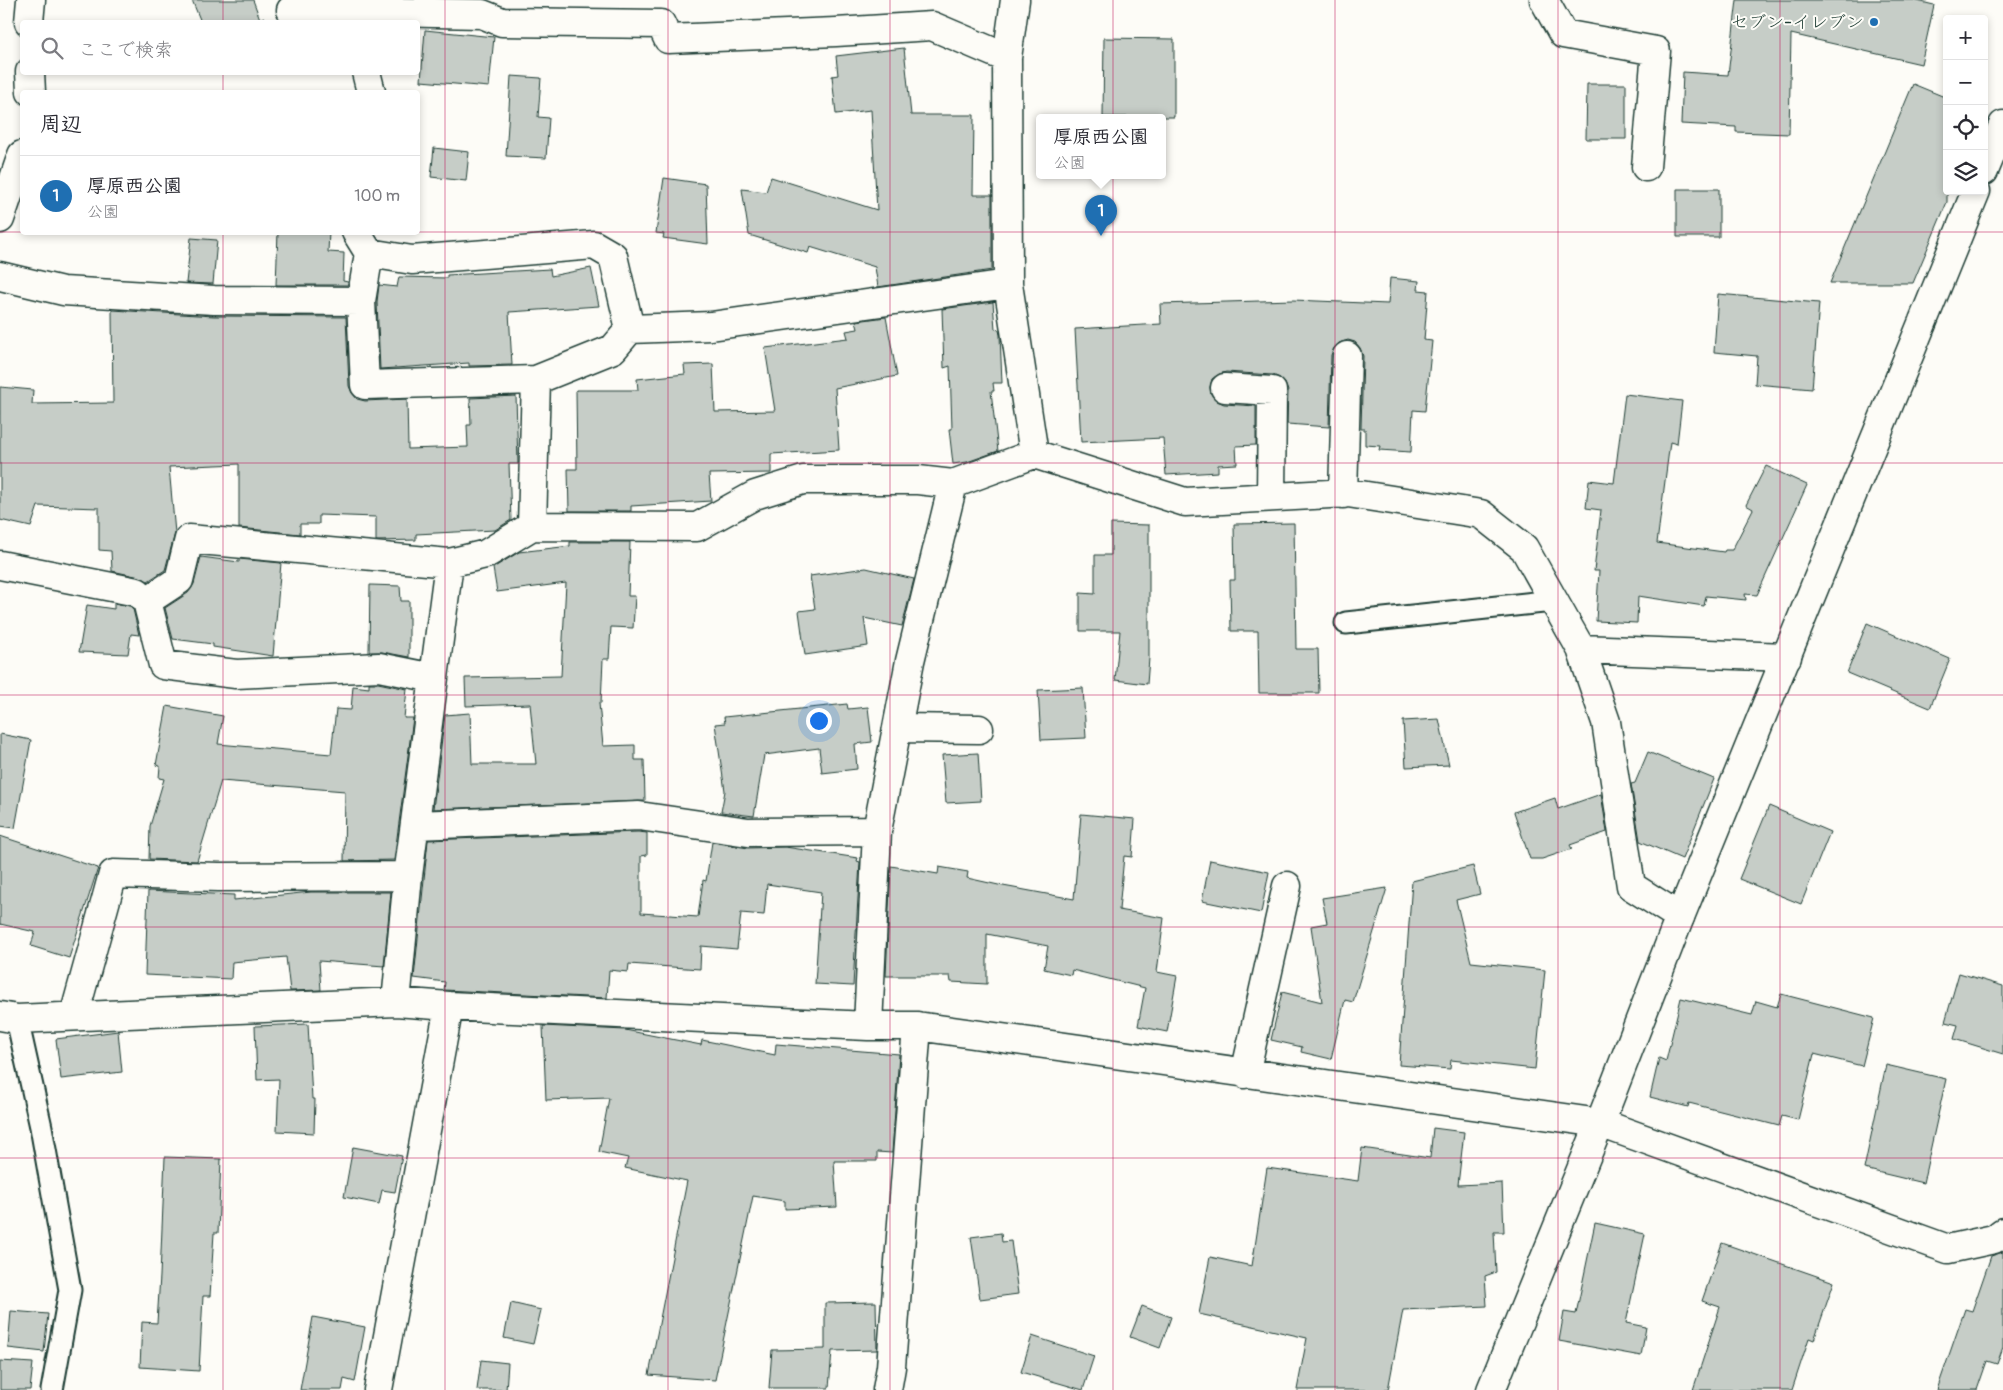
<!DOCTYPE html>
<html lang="ja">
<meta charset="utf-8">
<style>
:root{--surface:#fff;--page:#f2f2f3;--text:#2b2b33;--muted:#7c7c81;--line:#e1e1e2;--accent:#1f6fb2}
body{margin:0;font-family:Pangolin,"Klee One",sans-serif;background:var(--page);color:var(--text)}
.controls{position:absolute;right:15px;top:15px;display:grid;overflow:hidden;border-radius:5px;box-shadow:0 2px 8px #0003}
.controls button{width:45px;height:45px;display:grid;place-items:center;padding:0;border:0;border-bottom:1px solid var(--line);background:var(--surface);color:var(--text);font:25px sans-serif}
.you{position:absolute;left:818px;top:720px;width:18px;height:18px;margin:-12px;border:4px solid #fff;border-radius:50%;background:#1a73e8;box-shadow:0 0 0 8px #1a73e833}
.badge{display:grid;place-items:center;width:32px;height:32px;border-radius:50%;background:var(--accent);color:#fff;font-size:16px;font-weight:700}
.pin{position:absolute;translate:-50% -41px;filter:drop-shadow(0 1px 2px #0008)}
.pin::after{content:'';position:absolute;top:26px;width:18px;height:15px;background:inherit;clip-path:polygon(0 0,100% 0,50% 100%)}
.popup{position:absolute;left:1036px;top:114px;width:130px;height:65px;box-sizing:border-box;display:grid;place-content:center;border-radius:5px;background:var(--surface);filter:drop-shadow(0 1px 4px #0005);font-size:16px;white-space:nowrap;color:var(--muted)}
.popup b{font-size:19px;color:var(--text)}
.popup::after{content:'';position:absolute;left:50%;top:100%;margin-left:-10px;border:10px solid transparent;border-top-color:var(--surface)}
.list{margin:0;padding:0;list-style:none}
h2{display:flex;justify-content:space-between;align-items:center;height:65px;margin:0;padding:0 20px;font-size:21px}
h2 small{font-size:16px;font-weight:400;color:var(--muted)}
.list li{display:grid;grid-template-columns:32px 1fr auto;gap:15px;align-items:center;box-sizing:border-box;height:80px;padding:0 20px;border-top:1px solid var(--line)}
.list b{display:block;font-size:19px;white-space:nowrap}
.list p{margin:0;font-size:16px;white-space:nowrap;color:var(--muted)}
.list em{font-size:16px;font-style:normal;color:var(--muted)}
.icon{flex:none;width:28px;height:28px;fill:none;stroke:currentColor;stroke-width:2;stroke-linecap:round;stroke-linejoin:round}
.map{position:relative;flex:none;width:2003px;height:1390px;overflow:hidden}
.search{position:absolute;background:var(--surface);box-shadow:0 2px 8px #0003;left:20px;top:20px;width:400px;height:55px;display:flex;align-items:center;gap:12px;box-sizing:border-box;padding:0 18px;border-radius:5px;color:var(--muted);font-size:19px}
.panel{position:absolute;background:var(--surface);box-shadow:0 2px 8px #0003;left:20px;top:90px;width:400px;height:145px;border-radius:5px}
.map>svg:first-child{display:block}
.building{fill:#c6cdc7;stroke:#1f3d34}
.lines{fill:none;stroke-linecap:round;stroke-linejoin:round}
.service-casing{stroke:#1f3d34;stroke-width:25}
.minor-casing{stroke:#1f3d34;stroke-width:31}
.tertiary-casing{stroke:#1f3d34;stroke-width:31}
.service{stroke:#fdfcf7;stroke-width:21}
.minor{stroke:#fdfcf7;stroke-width:28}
.tertiary{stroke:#fdfcf7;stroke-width:28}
.grid{fill:none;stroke:#c2185b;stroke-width:1;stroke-opacity:0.55}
.poi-dot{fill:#1f6fb2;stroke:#fdfcf7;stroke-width:2}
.labels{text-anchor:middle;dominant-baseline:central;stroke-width:4;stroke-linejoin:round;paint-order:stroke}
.poi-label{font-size:18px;fill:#1f3d34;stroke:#fdfcf7;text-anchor:end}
</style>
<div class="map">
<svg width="2003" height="1390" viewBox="0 0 2003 1390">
<rect width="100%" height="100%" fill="#fdfcf7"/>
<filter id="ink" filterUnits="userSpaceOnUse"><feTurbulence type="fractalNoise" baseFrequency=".02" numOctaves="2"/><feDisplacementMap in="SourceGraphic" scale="10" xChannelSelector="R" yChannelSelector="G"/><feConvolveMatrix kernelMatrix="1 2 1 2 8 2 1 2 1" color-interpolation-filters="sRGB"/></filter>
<g filter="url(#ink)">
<path class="building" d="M 192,0 L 253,0 L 260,19 L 264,17 L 266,22 L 201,22 Z
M 1737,0 L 1913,0 L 1934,5 L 1921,64 L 1791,34 L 1789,134 L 1736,132 L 1736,127 L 1681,124 L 1683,72 L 1728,75 Z
M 425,30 L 494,37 L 489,87 L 421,81 Z
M 1104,38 L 1174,39 L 1174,117 L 1103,117 Z
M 904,48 L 911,115 L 974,115 L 973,195 L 992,195 L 992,270 L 878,287 L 875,267 L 810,247 L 808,253 L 749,235 L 742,189 L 766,192 L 771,177 L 877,210 L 871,110 L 836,114 L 832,76 L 838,75 L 836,56 Z
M 511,76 L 541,78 L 538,117 L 549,118 L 546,158 L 506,156 Z
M 1587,84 L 1626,84 L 1626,139 L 1586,139 Z
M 1913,84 L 1947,98 L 1947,202 L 1913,283 L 1830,283 Z
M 434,148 L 469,152 L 466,181 L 431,177 Z
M 664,178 L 706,184 L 708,244 L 663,238 L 664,234 L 656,233 Z
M 1677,189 L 1719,189 L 1719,237 L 1677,237 Z
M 278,232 L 329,232 L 328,252 L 344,253 L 343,281 L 348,282 L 348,285 L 276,285 Z
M 191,238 L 217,240 L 213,284 L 186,283 Z
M 591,268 L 599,306 L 509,312 L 512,365 L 469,366 L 469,363 L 380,369 L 377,302 L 379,285 L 397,287 L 399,277 L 447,278 L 447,275 L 550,269 L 551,276 Z
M 1390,278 L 1419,281 L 1418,290 L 1428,291 L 1424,340 L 1432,341 L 1425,411 L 1413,410 L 1411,452 L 1379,450 L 1380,446 L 1365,445 L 1365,429 L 1361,429 L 1363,356 L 1360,348 L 1355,342 L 1348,340 L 1339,343 L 1334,348 L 1331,355 L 1329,427 L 1287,424 L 1288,391 L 1285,383 L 1280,378 L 1273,375 L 1226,372 L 1219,374 L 1212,379 L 1210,387 L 1211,394 L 1217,401 L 1224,404 L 1256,406 L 1256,445 L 1236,446 L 1237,464 L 1218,465 L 1218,472 L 1166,475 L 1163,438 L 1081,442 L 1075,329 L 1161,324 L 1160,304 L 1293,300 L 1388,304 Z
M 1718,294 L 1819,303 L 1812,389 L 1755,384 L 1757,356 L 1714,352 Z
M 993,302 L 995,329 L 999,330 L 1000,335 L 1002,383 L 993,383 L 994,391 L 991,391 L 998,451 L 967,462 L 953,464 L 949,429 L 952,429 L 950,366 L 944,368 L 942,309 Z
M 112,310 L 214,316 L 346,317 L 349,386 L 352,393 L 357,399 L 365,401 L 407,399 L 408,449 L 468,447 L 467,425 L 471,425 L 470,398 L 516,396 L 518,464 L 509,464 L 511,520 L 495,530 L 416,534 L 416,540 L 376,541 L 376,517 L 319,515 L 319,524 L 300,524 L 300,534 L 239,528 L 239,464 L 169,467 L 175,533 L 165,570 L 148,581 L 140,577 L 112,571 L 111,551 L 99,550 L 99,508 L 38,506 L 31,527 L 0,520 L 0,387 L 33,390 L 32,404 L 113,403 Z
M 886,317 L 897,376 L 835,388 L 839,450 L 771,454 L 771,473 L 709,474 L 711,501 L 631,506 L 631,511 L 569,511 L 568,469 L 577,469 L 576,390 L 638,390 L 637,379 L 685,374 L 684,365 L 713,364 L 715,412 L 775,411 L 765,348 L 848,338 L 846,331 L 858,329 L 856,321 Z
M 1625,394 L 1682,401 L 1677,444 L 1670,442 L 1657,543 L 1724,552 L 1725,550 L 1732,550 L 1753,509 L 1746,505 L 1766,466 L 1807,485 L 1757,595 L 1745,594 L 1746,600 L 1706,596 L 1704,606 L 1638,596 L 1637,623 L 1596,621 L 1599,571 L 1594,571 L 1601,510 L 1586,508 L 1589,480 L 1614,483 Z
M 1294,523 L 1296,649 L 1318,649 L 1319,693 L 1259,693 L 1258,631 L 1231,631 L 1230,580 L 1235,580 L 1234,524 Z
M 1111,524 L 1149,525 L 1149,658 L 1147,684 L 1115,680 L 1120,631 L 1080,631 L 1080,593 L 1095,594 L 1095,555 L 1111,555 Z
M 570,542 L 630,542 L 628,596 L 635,596 L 633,628 L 611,627 L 609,659 L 603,659 L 601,703 L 599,703 L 603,746 L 635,745 L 635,760 L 644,760 L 645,801 L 433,809 L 445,715 L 470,713 L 472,764 L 536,764 L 530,704 L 466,706 L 465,678 L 561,676 L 566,583 L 497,592 L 493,568 L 519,552 L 570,546 Z
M 201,557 L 239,562 L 239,559 L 281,563 L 273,656 L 213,647 L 213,644 L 173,639 L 165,608 L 188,593 L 194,584 Z
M 866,568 L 914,579 L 902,626 L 864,618 L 868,646 L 805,655 L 799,611 L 815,609 L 810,576 Z
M 370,585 L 400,586 L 401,601 L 409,601 L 409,657 L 382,652 L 369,652 Z
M 114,603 L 130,606 L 133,609 L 139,635 L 131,634 L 128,654 L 79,652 L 87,605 L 114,609 Z
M 1867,623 L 1950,659 L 1930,708 L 1847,673 Z
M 369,683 L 378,683 L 407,689 L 404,718 L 413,718 L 394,860 L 344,861 L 345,791 L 221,781 L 197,861 L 149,859 L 150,826 L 164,779 L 159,778 L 160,766 L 156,765 L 167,706 L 223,716 L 218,744 L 331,754 L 336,709 L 351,710 L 353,686 L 369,688 Z
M 1083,688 L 1086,738 L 1041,740 L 1038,690 Z
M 847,704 L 848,709 L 868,707 L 872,742 L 855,744 L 857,769 L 822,773 L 819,748 L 764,755 L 754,816 L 721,812 L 725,791 L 715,724 L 725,723 L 724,717 Z
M 1439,719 L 1449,765 L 1406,767 L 1403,721 Z
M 0,734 L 31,740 L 15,828 L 0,826 Z
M 1648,752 L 1714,779 L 1682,859 L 1640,841 L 1631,784 L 1635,783 Z
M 978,753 L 981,801 L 946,803 L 942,755 Z
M 1601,794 L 1607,832 L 1570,845 L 1572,849 L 1542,859 L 1530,859 L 1514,812 L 1555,798 L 1558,809 Z
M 1769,806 L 1830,832 L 1801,904 L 1739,879 Z
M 1081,814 L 1135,819 L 1132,857 L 1124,856 L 1119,910 L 1164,918 L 1157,972 L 1177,976 L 1167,1032 L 1138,1026 L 1145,988 L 1072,970 L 1071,975 L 1044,969 L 1048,946 L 987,934 L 987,984 L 951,982 L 950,976 L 886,976 L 891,866 L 938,874 L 939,867 L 968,872 L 967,878 L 1003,886 L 1074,899 Z
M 638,832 L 647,833 L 647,855 L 641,856 L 641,913 L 698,917 L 703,880 L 706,881 L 712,842 L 748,848 L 785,847 L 858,858 L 857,861 L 860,862 L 853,986 L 815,984 L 821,892 L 767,884 L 764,915 L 741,913 L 737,949 L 701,946 L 700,969 L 629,964 L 628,972 L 609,970 L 607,998 L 444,990 L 445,982 L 414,978 L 428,840 Z
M 0,836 L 98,868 L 69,958 L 31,946 L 35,932 L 0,924 Z
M 1210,860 L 1269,872 L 1261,913 L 1202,901 Z
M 1473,866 L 1480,894 L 1456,900 L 1471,962 L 1545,970 L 1535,1069 L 1451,1060 L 1450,1069 L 1399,1065 L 1412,881 Z
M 1387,888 L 1353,1002 L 1345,1000 L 1331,1059 L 1301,1052 L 1302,1047 L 1271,1040 L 1282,992 L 1322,1002 L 1311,926 L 1327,923 L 1322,898 Z
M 148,891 L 234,895 L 234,900 L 311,892 L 391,892 L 384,966 L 319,961 L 321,990 L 290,991 L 286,957 L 232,962 L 231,979 L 145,975 Z
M 1959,973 L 2003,986 L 2003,1054 L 1954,1039 L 1958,1025 L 1945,1022 Z
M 1781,994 L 1874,1018 L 1862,1066 L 1814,1054 L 1798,1120 L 1782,1116 L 1779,1126 L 1689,1103 L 1688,1107 L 1650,1097 L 1659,1058 L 1666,1061 L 1681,998 L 1752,1015 L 1756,1001 L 1777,1007 Z
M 308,1024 L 312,1099 L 315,1099 L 314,1133 L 277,1131 L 279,1079 L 257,1080 L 255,1026 Z
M 543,1026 L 625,1030 L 701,1045 L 702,1040 L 775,1055 L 776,1044 L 899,1054 L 892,1153 L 877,1152 L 877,1161 L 834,1161 L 837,1207 L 785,1209 L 785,1201 L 753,1196 L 715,1380 L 649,1375 L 687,1181 L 625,1168 L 628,1158 L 599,1152 L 609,1098 L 546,1100 Z
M 118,1031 L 122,1072 L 61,1079 L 56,1039 Z
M 1886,1065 L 1946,1079 L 1923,1183 L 1864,1169 Z
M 1433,1128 L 1464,1132 L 1458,1185 L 1502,1183 L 1504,1232 L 1494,1232 L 1496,1272 L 1485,1276 L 1487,1306 L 1403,1310 L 1388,1390 L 1297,1390 L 1307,1338 L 1199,1314 L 1210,1257 L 1252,1266 L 1267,1168 L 1358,1181 L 1362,1148 L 1430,1158 Z
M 353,1147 L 402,1156 L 395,1192 L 382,1190 L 379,1204 L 344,1197 Z
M 165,1157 L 221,1159 L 218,1233 L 214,1233 L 210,1296 L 203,1296 L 199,1371 L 140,1367 L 142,1322 L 157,1323 L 160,1276 Z
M 1595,1223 L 1645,1234 L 1626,1323 L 1646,1327 L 1641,1356 L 1559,1341 L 1564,1312 L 1576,1314 Z
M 1001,1233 L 1002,1242 L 1011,1241 L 1018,1294 L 980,1299 L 971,1237 Z
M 1722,1243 L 1834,1282 L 1814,1340 L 1809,1338 L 1792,1390 L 1693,1390 L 1720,1307 L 1702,1301 Z
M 2003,1252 L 2003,1347 L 1997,1364 L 1987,1361 L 1977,1390 L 1937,1390 L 1965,1309 L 1972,1311 L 1991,1256 Z
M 876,1302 L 877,1350 L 832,1351 L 829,1388 L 769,1388 L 772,1350 L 825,1349 L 825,1303 Z
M 511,1303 L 541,1310 L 533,1344 L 504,1338 Z
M 1142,1306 L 1171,1317 L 1160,1348 L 1130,1337 Z
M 11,1311 L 48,1314 L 44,1352 L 8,1348 Z
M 313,1317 L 365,1327 L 355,1382 L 344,1379 L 342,1390 L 300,1390 Z
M 1032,1336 L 1094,1356 L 1083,1390 L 1021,1372 Z
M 481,1360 L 508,1363 L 506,1390 L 477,1390 Z
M 0,1361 L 33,1363 L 30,1390 L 0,1390 Z"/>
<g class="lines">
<g class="service-casing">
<path id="service" d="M 1346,623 L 1553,601
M 17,1019 L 41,1127 L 70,1290 L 52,1390"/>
</g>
<g class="minor-casing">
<path id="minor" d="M 1015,0 L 1007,58 L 1008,284 L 1034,454
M 1544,0 L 1563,34 L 1656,51 L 1646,167
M 291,10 L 482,14 L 502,22 L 661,24 L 668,39 L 836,32 L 932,26 L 1007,58
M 29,22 L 31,0
M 30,72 L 31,92
M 366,72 L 371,92
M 0,219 L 22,155
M 356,232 L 369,253 L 361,301
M 369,253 L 412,260 L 594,245 L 613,256 L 630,329
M 0,276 L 63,291 L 214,300 L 361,301 L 365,385 L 536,380 L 613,349 L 630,329 L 711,326 L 1008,284
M 1225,388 L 1272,391 L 1271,497
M 1343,494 L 1347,356
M 532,526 L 697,527 L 755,495 L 803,480 L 918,480 L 953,484 L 1034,454 L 1185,502 L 1348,493 L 1481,514 L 1524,548 L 1581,649 L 1606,722 L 1631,886 L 1680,917
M 0,565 L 137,592 L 147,601 L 163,665 L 236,674 L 379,667 L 434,678
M 147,601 L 179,580 L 189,539 L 449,563 L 486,554 L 532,526 L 536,380
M 1581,649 L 1787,657
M 897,728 L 979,729
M 416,825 L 639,816 L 748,832 L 877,831
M 396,1002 L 408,876 L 449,563
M 0,1016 L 17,1019 L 396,1002 L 449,1006 L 868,1026 L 917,1026 L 1600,1123
M 74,1016 L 113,874 L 219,877 L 408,876
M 868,1026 L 877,831 L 910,661 L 953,484
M 1245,1074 L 1287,886
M 378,1390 L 449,1006
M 887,1390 L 891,1367 L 917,1026"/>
</g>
<g class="tertiary-casing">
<path id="tertiary" d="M 1984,171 L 2003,125
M 1600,1123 L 1948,1249 L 1994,1239 L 2003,1232
M 1491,1390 L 1600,1123 L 1680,917 L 1976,191"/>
</g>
<use href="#service" class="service"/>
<use href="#minor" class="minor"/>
<use href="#tertiary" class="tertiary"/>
</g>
</g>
<path class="grid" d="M 223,0 L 223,22M 445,0 L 445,1390M 668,0 L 668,1390M 890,0 L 890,1390M 1113,0 L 1113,1390M 1335,0 L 1335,1390M 1558,0 L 1558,1390M 1780,0 L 1780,1390M 223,72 L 223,92M 0,232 L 22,232M 223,232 L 223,1390M 418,232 L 2003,232M 0,463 L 2003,463M 0,695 L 2003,695M 0,927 L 2003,927M 0,1158 L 2003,1158"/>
<circle class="poi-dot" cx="1874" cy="22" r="5"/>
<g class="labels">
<g class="poi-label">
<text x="1864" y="22">セブン-イレブン</text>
</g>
</g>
</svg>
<div class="controls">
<button>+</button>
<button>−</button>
<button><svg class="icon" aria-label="locate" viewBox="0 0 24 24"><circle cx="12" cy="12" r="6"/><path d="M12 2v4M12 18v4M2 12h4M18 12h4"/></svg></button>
<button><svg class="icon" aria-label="layers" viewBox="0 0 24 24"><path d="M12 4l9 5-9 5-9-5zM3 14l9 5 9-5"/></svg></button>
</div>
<div class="you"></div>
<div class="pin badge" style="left:1101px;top:236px">1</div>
<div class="popup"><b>厚原西公園</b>公園</div>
<div class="search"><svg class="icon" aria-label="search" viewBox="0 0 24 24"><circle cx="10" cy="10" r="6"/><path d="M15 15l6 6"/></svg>ここで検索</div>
<section class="panel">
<h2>周辺<small></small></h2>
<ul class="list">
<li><span class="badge">1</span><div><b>厚原西公園</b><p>公園</p></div><em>100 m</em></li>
</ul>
</section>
</div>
